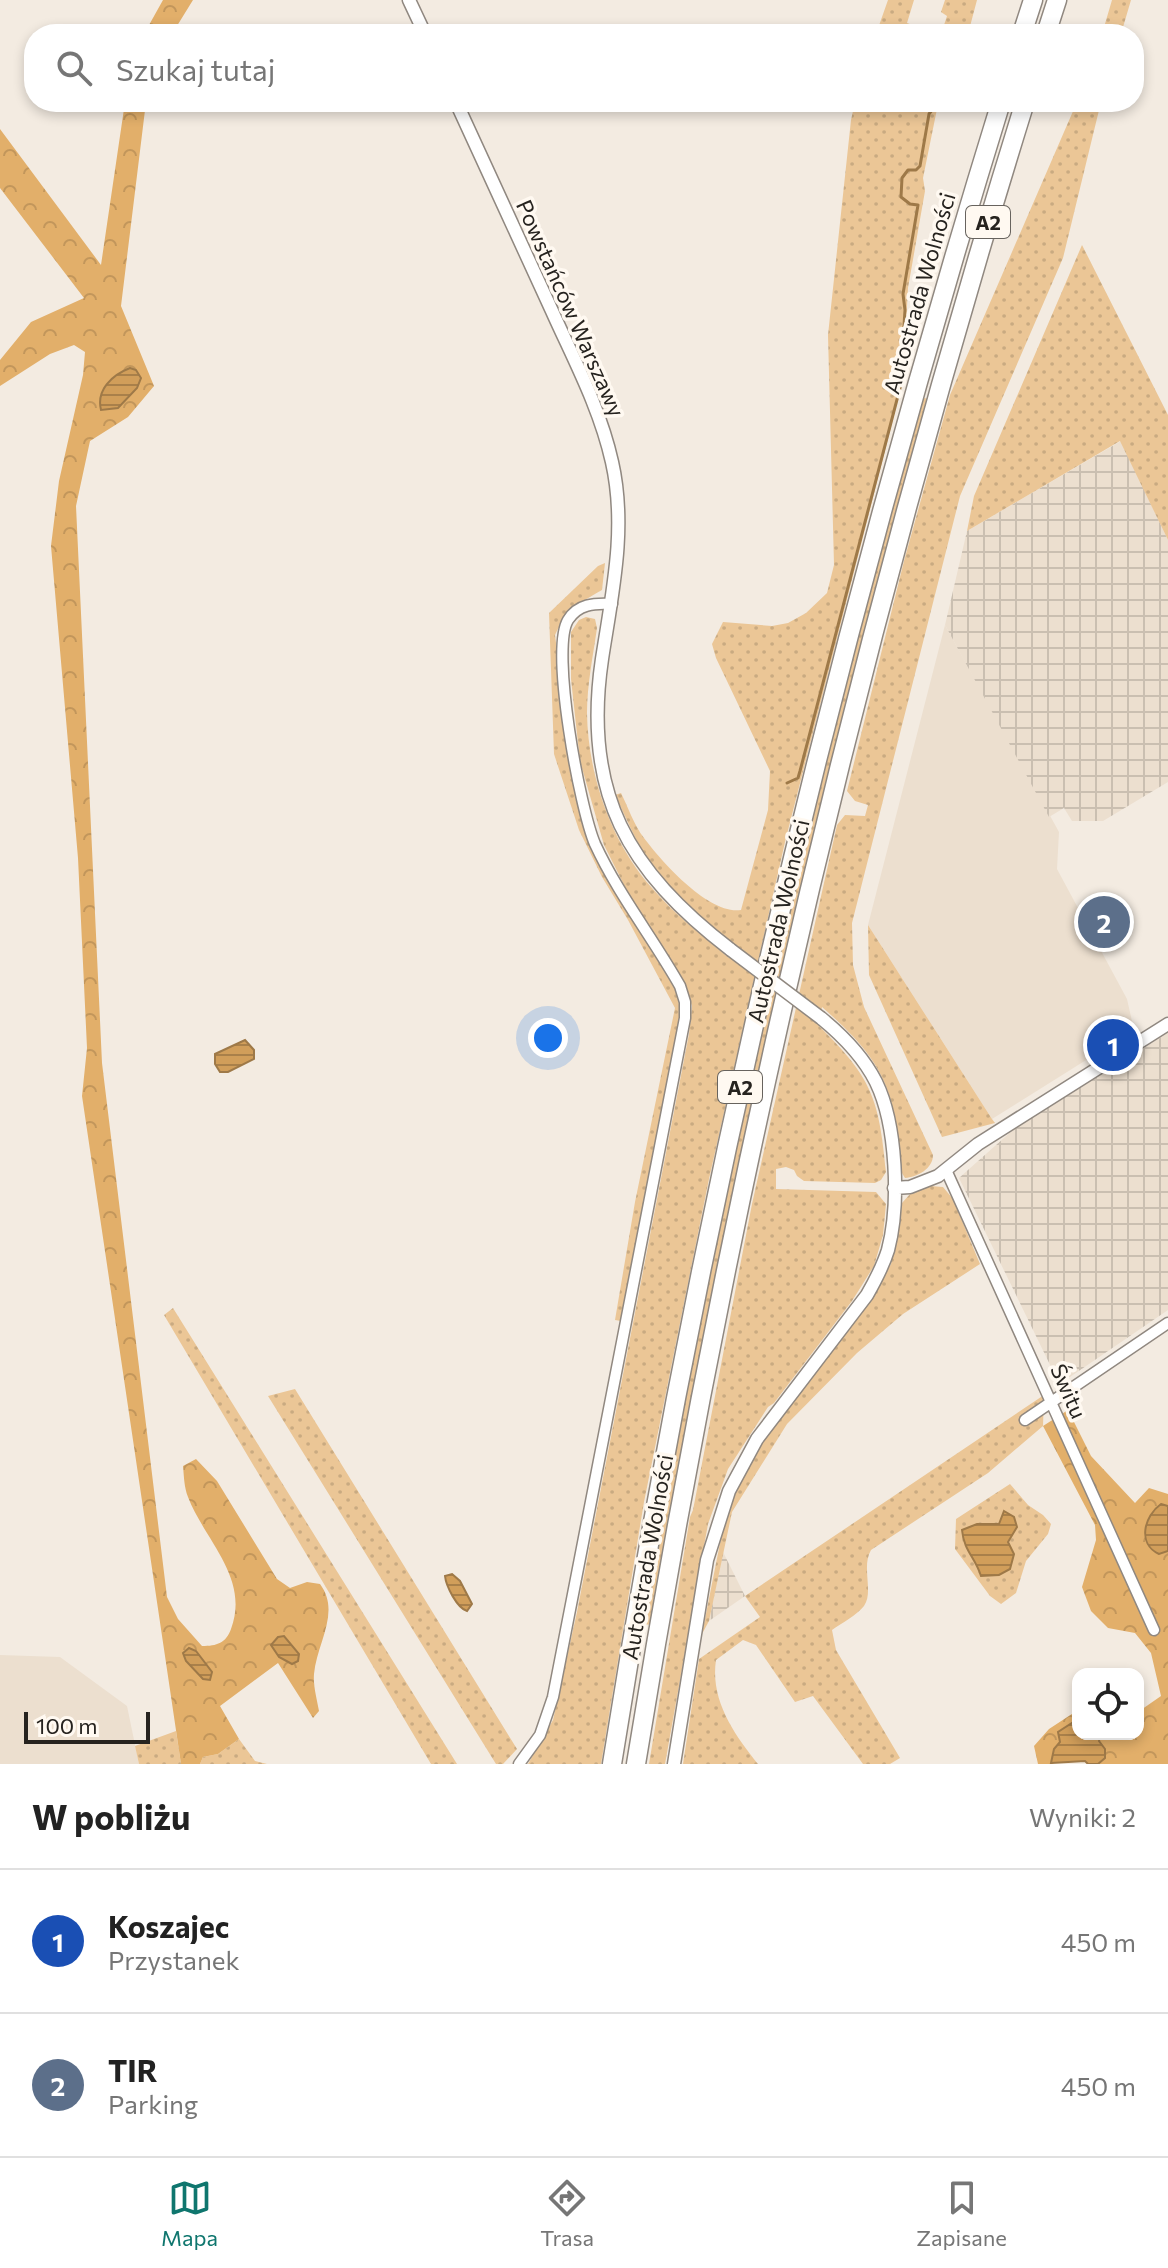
<!DOCTYPE html>
<html lang="pl">
<meta charset="utf-8">
<style>
:root{--surface:#fff;--page:#f6f6f6;--text:#222;--muted:#767676;--line:#e0e0e0;--accent:#0f766e}
body{margin:0;font-family:Commissioner,sans-serif;background:var(--page);color:var(--text)}
.controls{position:absolute;right:24px;bottom:24px;display:grid;overflow:hidden;border-radius:16px;box-shadow:0 4px 12px #0003}
.controls button{width:72px;height:72px;display:grid;place-items:center;padding:0;border:0;border-bottom:2px solid var(--line);background:var(--surface);color:var(--text);font:40px sans-serif}
.scale{position:absolute;left:24px;bottom:20px;width:126px;box-sizing:border-box;padding-left:8px;border:4px solid #26231f;border-top:0;font-size:22px;line-height:28px;white-space:nowrap;color:#26231f;-webkit-text-stroke:6px #fff9f1;paint-order:stroke}
.you{position:absolute;left:548px;top:1038px;width:28px;height:28px;margin:-20px;border:6px solid #fff;border-radius:50%;background:#1a73e8;box-shadow:0 0 0 12px #1a73e833}
.badge{display:grid;place-items:center;width:52px;height:52px;border-radius:50%;background:var(--accent);color:#fff;font-size:26px;font-weight:700}
.pin{position:absolute;translate:-50% -50%;border:4px solid #fff;box-shadow:0 2px 8px #0006}
.list{margin:0;padding:0;list-style:none}
h2{display:flex;justify-content:space-between;align-items:center;height:104px;margin:0;padding:0 32px;font-size:34px}
h2 small{font-size:26px;font-weight:400;color:var(--muted)}
.list li{display:grid;grid-template-columns:52px 1fr auto;gap:24px;align-items:center;box-sizing:border-box;height:144px;padding:0 32px;border-top:2px solid var(--line)}
.list b{display:block;font-size:30px;white-space:nowrap}
.list p{margin:0;font-size:26px;white-space:nowrap;color:var(--muted)}
.list em{font-size:26px;font-style:normal;color:var(--muted)}
.icon{flex:none;width:44px;height:44px;fill:none;stroke:currentColor;stroke-width:2;stroke-linecap:round;stroke-linejoin:round}
.map{position:relative;flex:none;width:1168px;height:1764px;overflow:hidden}
.search{position:absolute;background:var(--surface);box-shadow:0 4px 12px #0003;left:24px;right:24px;top:24px;height:88px;display:flex;align-items:center;gap:20px;box-sizing:border-box;padding:0 28px;border-radius:32px;color:var(--muted);font-size:30px}
.sheet{height:392px;background:var(--surface)}
nav{display:flex;justify-content:space-around;align-items:center;box-sizing:border-box;height:112px;border-top:2px solid var(--line);background:var(--surface);font-size:22px;color:var(--muted)}
nav a{display:grid;justify-items:center;gap:4px}
nav .on{color:var(--accent)}
.map>svg:first-child{display:block}
.built{fill:#ecdfcf}
.industrial{fill:url(#industrial-grid)}
.grass{fill:url(#grass-dots)}
.forest{fill:url(#forest-crowns)}
.water{fill:url(#water-rules);stroke:#9e7948;stroke-width:2}
.lines{fill:none;stroke-linecap:round;stroke-linejoin:round}
.stream{stroke:#9e7948;stroke-width:3}
.minor-casing{stroke:#908880;stroke-width:13}
.tertiary-casing{stroke:#908880;stroke-width:15}
.motorway-casing{stroke:#908880;stroke-width:21}
.minor{stroke:#fff;stroke-width:10}
.tertiary{stroke:#fff;stroke-width:12}
.motorway{stroke:#fff;stroke-width:18}
.tertiary-bridge-casing{stroke:#908880;stroke-width:15;stroke-linecap:butt}
.tertiary-bridge{stroke:#fff;stroke-width:12}
.labels{text-anchor:middle;dominant-baseline:central;stroke-width:7;stroke-linejoin:round;paint-order:stroke}
.shield{fill:#fff9f1;stroke:#67635e;stroke-width:2}
.shield-label{font-size:20px;font-weight:bold;fill:#26231f}
.street-label{font-size:22px;fill:#26231f;stroke:#fff9f1}
</style>
<div class="map">
<svg width="1168" height="1764" viewBox="0 0 1168 1764">
<defs>
<pattern id="industrial-grid" width="8" height="8" patternUnits="userSpaceOnUse" patternTransform="scale(2)"><rect width="8" height="8" fill="#ecdfcf"/><path d="M0 4h8M4 0v8" fill="none" stroke="#cabfb1"/></pattern>
<pattern id="grass-dots" width="8" height="8" patternUnits="userSpaceOnUse" patternTransform="scale(2)"><rect width="8" height="8" fill="#ebc696"/><path d="M2 2h.1M6 6h.1" fill="none" stroke="#c9aa81" stroke-width="1.8" stroke-linecap="round"/></pattern>
<pattern id="forest-crowns" width="20" height="18" patternUnits="userSpaceOnUse" patternTransform="scale(2)"><rect width="20" height="18" fill="#e2af6a"/><path d="M2 6a3 3 0 1 1 6 0M12 15a3 3 0 1 1 6 0" fill="none" stroke="#c2965b"/></pattern>
<pattern id="water-rules" width="6" height="5" patternUnits="userSpaceOnUse" patternTransform="scale(2)"><rect width="6" height="5" fill="#d19e5a"/><path d="M0 2.5h6" fill="none" stroke="#a9804a"/></pattern>
</defs>
<rect width="100%" height="100%" fill="#f3ebe1"/>
<path class="built" d="M 945,625 L 1059,832 L 1057,869 L 1127,999 L 1134,1030 L 992,1119 L 868,925 Z
M 0,1655 L 60,1657 L 127,1706 L 139,1764 L 0,1764 Z"/>
<path class="industrial" d="M 1121,441 L 1168,540 L 1168,782 L 1103,821 L 1072,821 L 1064,808 L 1049,817 L 945,625 L 967,531 Z
M 1168,1033 L 1168,1310 L 1070,1377 L 1054,1373 L 959,1178 L 1014,1129 Z
M 723,1552 L 745,1596 L 709,1621 Z"/>
<path class="grass" d="M 888,0 L 914,0 L 907,23 L 924,29 L 923,34 L 876,34 Z
M 945,0 L 977,0 L 968,34 L 934,34 L 936,29 L 942,31 L 947,16 L 941,12 Z
M 1112,0 L 1131,0 L 1121,34 L 1102,34 Z
M 855,102 L 943,102 L 942,107 L 937,109 L 923,178 L 925,191 L 908,288 L 903,380 L 785,842 L 709,1179 L 644,1502 L 601,1764 L 528,1764 L 553,1720 L 577,1612 L 689,1034 L 692,1006 L 684,983 L 628,893 L 604,845 L 580,761 L 571,679 L 571,632 L 579,620 L 586,617 L 595,619 L 597,628 C 593,656 587,685 587,713 C 588,775 611,842 652,888 C 675,915 703,936 729,958 L 732,944 C 708,924 681,903 661,879 C 641,854 629,824 615,795 L 621,793 C 628,807 634,825 644,838 C 662,862 709,915 741,910 L 768,810 L 770,771 L 716,658 L 712,644 L 723,622 L 772,626 L 788,623 L 806,613 L 827,593 L 834,565 L 828,335 L 851,120 Z
M 1077,102 L 1101,102 L 1063,258 L 960,496 L 852,923 L 853,965 L 864,1007 L 933,1155 C 933,1169 917,1177 905,1178 C 892,1159 897,1132 893,1110 C 884,1065 856,1037 822,1007 L 819,1026 C 872,1078 879,1098 886,1172 L 881,1180 L 875,1183 L 804,1181 L 797,1176 L 794,1170 L 786,1167 L 776,1169 L 776,1189 L 876,1192 L 886,1204 L 883,1235 L 874,1266 L 852,1301 L 774,1403 L 768,1407 L 728,1469 L 708,1524 L 665,1764 L 649,1764 L 690,1517 L 693,1510 L 752,1204 L 837,825 L 845,815 L 865,816 L 868,805 L 855,801 L 847,791 L 904,561 L 950,395 Z
M 1082,245 L 1168,415 L 1168,540 L 1120,441 L 967,531 L 974,496 Z
M 923,398 L 931,399 L 884,573 L 652,1625 L 643,1624 L 669,1465 L 741,1106 L 856,626 Z
M 605,563 L 602,590 C 580,602 566,612 555,635 L 576,800 L 587,836 L 633,920 L 678,994 L 680,1016 L 621,1321 L 615,1320 L 635,1202 L 675,1008 L 628,920 L 602,877 L 579,830 L 554,754 L 549,613 L 598,566 Z
M 868,925 L 992,1119 L 995,1123 L 942,1137 L 869,975 Z
M 930,1186 L 943,1187 L 953,1199 L 980,1264 L 903,1314 L 857,1353 L 787,1424 L 732,1512 L 709,1621 L 702,1634 L 726,1513 L 742,1476 L 761,1445 L 876,1291 L 891,1264 L 902,1203 L 910,1194 Z
M 173,1308 L 457,1764 L 431,1764 L 164,1315 Z
M 295,1389 L 517,1749 L 503,1764 L 496,1764 L 268,1396 Z
M 1044,1395 L 1043,1426 L 988,1473 L 871,1550 C 861,1567 874,1592 864,1606 C 857,1615 842,1623 832,1630 L 836,1650 L 900,1758 L 890,1764 L 863,1764 L 813,1696 L 795,1702 L 756,1645 L 743,1640 L 716,1660 C 710,1700 734,1734 758,1764 L 683,1764 L 699,1659 L 760,1617 L 745,1596 Z
M 1010,1484 L 1028,1505 L 1043,1515 L 1051,1524 L 1048,1534 L 1026,1561 L 1016,1593 L 1001,1604 L 990,1596 L 955,1549 L 956,1519 Z
M 176,1731 L 181,1764 L 139,1764 L 135,1746 Z
M 239,1739 L 255,1761 L 267,1764 L 200,1764 L 203,1757 L 218,1754 Z"/>
<path class="forest" d="M 163,0 L 193,0 L 172,34 L 144,34 Z
M 125,102 L 146,102 L 121,306 L 154,386 L 128,417 L 90,441 L 76,506 L 102,1063 L 167,1597 L 178,1619 L 202,1646 C 217,1646 226,1643 231,1629 C 250,1578 205,1541 188,1497 C 184,1487 184,1476 183,1466 L 196,1459 L 217,1481 L 277,1579 L 290,1588 L 307,1582 L 320,1584 C 341,1612 317,1642 314,1674 C 313,1686 317,1699 319,1711 L 313,1718 L 278,1663 L 220,1706 L 239,1739 L 218,1754 L 203,1757 L 200,1764 L 181,1764 L 82,1096 L 87,1048 L 78,858 L 51,546 L 59,481 L 83,375 L 85,352 L 74,345 L 50,354 L 0,386 L 0,360 L 31,322 L 84,298 L 0,188 L 0,129 L 101,265 Z
M 1068,1410 L 1091,1456 L 1135,1503 L 1149,1488 L 1168,1494 L 1168,1764 L 1098,1764 L 1104,1749 L 1099,1741 L 1101,1734 L 1138,1734 L 1138,1712 L 1161,1696 L 1151,1653 L 1135,1633 L 1108,1628 L 1091,1611 L 1082,1587 L 1096,1540 L 1095,1525 L 1043,1426 Z
M 1078,1710 L 1077,1722 L 1067,1726 L 1053,1764 L 1038,1764 L 1034,1746 L 1049,1729 Z"/>
<path class="water" d="M 130,368 L 136,370 L 141,378 L 137,388 L 118,408 L 101,410 C 96,390 112,375 130,368 Z
M 245,1040 L 254,1050 L 254,1059 L 228,1072 L 220,1072 L 215,1064 L 215,1054 Z
M 1161,1504 L 1168,1506 L 1168,1551 L 1159,1554 C 1137,1544 1144,1516 1161,1504 Z
M 1004,1511 L 1014,1517 L 1017,1527 L 1008,1542 L 1014,1554 L 1010,1569 L 999,1575 L 981,1576 C 975,1557 964,1551 962,1530 L 977,1524 L 999,1524 Z
M 452,1574 L 460,1581 L 472,1604 L 467,1611 C 457,1608 446,1586 445,1576 Z
M 278,1637 L 284,1636 L 299,1654 L 298,1661 L 292,1664 L 279,1657 L 271,1645 Z
M 189,1648 L 196,1651 L 212,1672 L 210,1680 L 203,1679 L 186,1661 L 183,1653 Z
M 1078,1719 L 1078,1734 L 1101,1734 L 1099,1741 L 1105,1749 L 1105,1758 L 1098,1764 L 1088,1764 L 1085,1761 L 1051,1763 L 1054,1749 L 1060,1742 L 1058,1732 Z"/>
<g class="lines">
<path class="stream" d="M 787,783 L 798,778 L 800,771 L 900,388 L 905,310 L 903,294 L 918,205 L 910,204 L 901,197 L 902,178 L 908,170 L 916,170 L 920,166 L 929,114 L 938,102"/>
<g class="minor-casing">
<path id="minor" d="M 946,1170 L 1154,1630
M 1025,1420 L 1168,1323
M 519,1764 L 540,1735 L 553,1697 L 685,1018 L 685,1002 L 680,986 C 653,938 618,894 595,844 C 580,809 550,650 568,620 C 578,604 594,603 612,604"/>
</g>
<g class="tertiary-casing">
<path id="tertiary" d="M 409,0 L 425,34
M 456,102 C 488,172 520,241 552,311 C 574,360 600,408 612,462 C 627,528 612,594 602,659 C 582,793 628,871 731,950
M 894,1188 L 910,1187 L 938,1176 L 978,1144 L 1168,1024
M 674,1764 L 707,1560 L 729,1491 L 757,1439 L 867,1295 C 875,1281 883,1266 888,1250 C 900,1204 897,1125 876,1082 C 863,1056 843,1036 821,1018"/>
</g>
<g class="motorway-casing">
<path id="motorway" d="M 1022,34 L 1033,0
M 1046,34 L 1057,0
M 612,1764 C 701,1201 833,646 1001,102
M 636,1764 C 727,1202 856,646 1025,102"/>
</g>
<use href="#minor" class="minor"/>
<use href="#tertiary" class="tertiary"/>
<use href="#motorway" class="motorway"/>
<g class="tertiary-bridge-casing">
<path id="tertiary-bridge" d="M 731,950 L 821,1018"/>
</g>
<use href="#tertiary-bridge" class="tertiary-bridge"/>
</g>
<g class="labels">
<g class="shield">
<rect x="966" y="206" width="44" height="32" rx="6"/>
<rect x="718" y="1071" width="44" height="32" rx="6"/>
</g>
<g class="shield-label">
<text x="988" y="222">A2</text>
<text x="740" y="1087">A2</text>
</g>
<g class="street-label">
<text transform="translate(919 293) rotate(-74)">Autostrada Wolności</text>
<text transform="translate(571 308) rotate(66)">Powstańców Warszawy</text>
<text transform="translate(778 921) rotate(-77)">Autostrada Wolności</text>
<text transform="translate(1069 1391) rotate(66)">Świtu</text>
<text transform="translate(647 1557) rotate(-80)">Autostrada Wolności</text>
</g>
</g>
</svg>
<div class="controls">
<button><svg class="icon" aria-label="locate" viewBox="0 0 24 24"><circle cx="12" cy="12" r="6"/><path d="M12 2v4M12 18v4M2 12h4M18 12h4"/></svg></button>
</div>
<div class="scale">100 m</div>
<div class="you"></div>
<div class="pin badge" style="left:1113px;top:1045px;background:#1a4fb4">1</div>
<div class="pin badge" style="left:1104px;top:922px;background:#5c6f8a">2</div>
<div class="search"><svg class="icon" aria-label="search" viewBox="0 0 24 24"><circle cx="10" cy="10" r="6"/><path d="M15 15l6 6"/></svg>Szukaj tutaj</div>
</div>
<section class="sheet">
<h2>W pobliżu<small>Wyniki: 2</small></h2>
<ul class="list">
<li><span class="badge" style="background:#1a4fb4">1</span><div><b>Koszajec</b><p>Przystanek</p></div><em>450 m</em></li>
<li><span class="badge" style="background:#5c6f8a">2</span><div><b>TIR</b><p>Parking</p></div><em>450 m</em></li>
</ul>
</section>
<nav>
<a class="on"><svg class="icon" aria-label="map" viewBox="0 0 24 24"><path d="M3 6l6-2 6 2 6-2v14l-6 2-6-2-6 2zM9 4v14M15 6v14"/></svg>Mapa</a>
<a><svg class="icon" aria-label="directions" viewBox="0 0 24 24"><path d="M12 3l9 9-9 9-9-9zM9 14v-3h6M13 9l2 2-2 2"/></svg>Trasa</a>
<a><svg class="icon" aria-label="saved" viewBox="0 0 24 24"><path d="M7 4h10v16l-5-4-5 4z"/></svg>Zapisane</a>
</nav>
